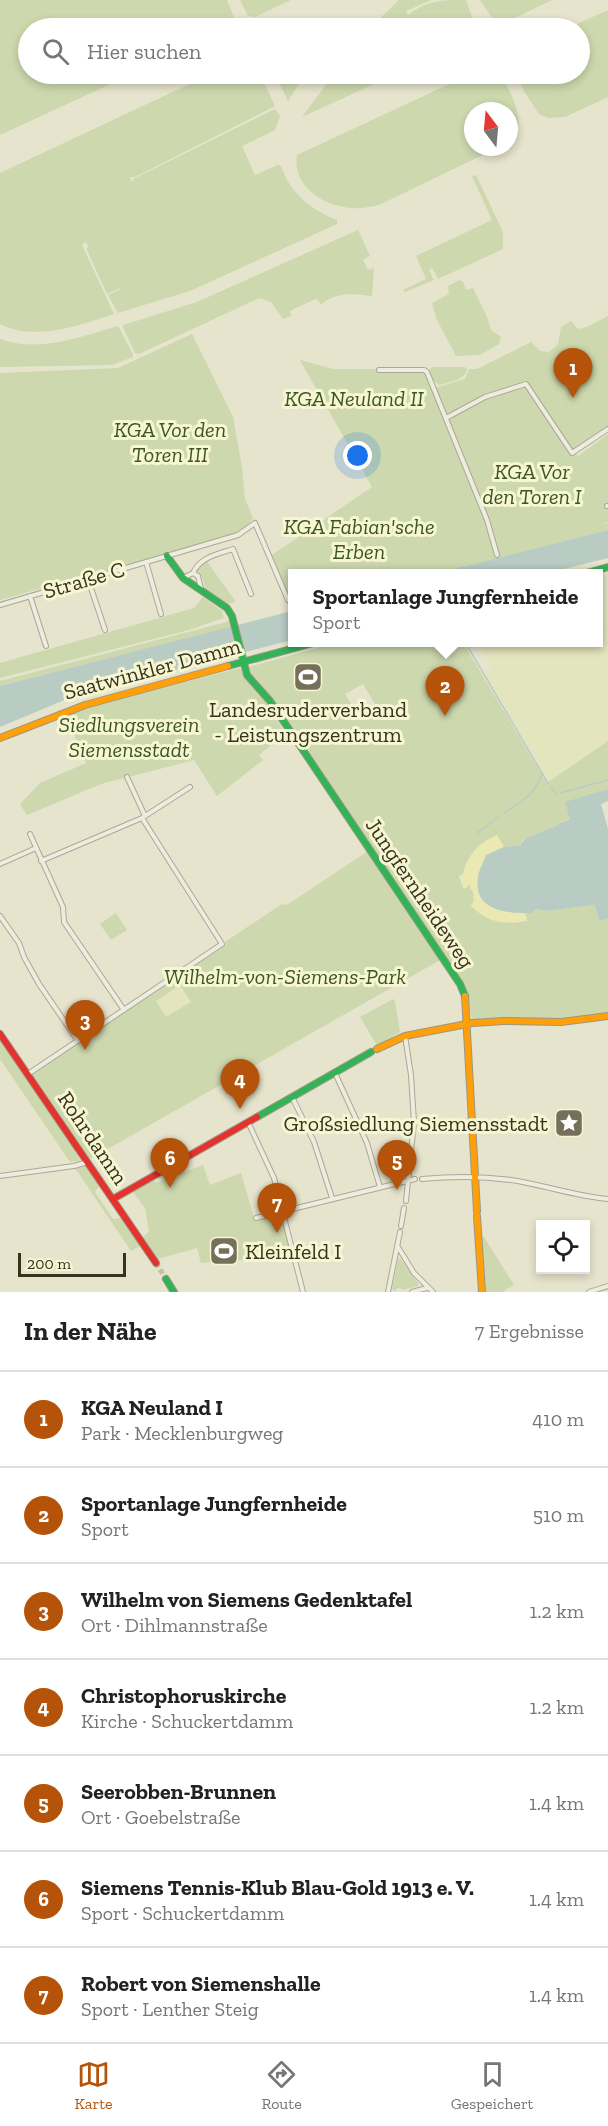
<!DOCTYPE html>
<html lang="de">
<meta charset="utf-8">
<style>
:root{--surface:#fff;--page:#f6f6f6;--text:#222;--muted:#767676;--line:#e0e0e0;--accent:#b45309}
body{margin:0;font-family:"Zilla Slab",serif;background:var(--page);color:var(--text)}
.controls{position:absolute;right:18px;bottom:18px;display:grid;overflow:hidden;border-radius:0px;box-shadow:0 3px 9px #0003}
.controls button{width:54px;height:54px;display:grid;place-items:center;padding:0;border:0;border-bottom:2px solid var(--line);background:var(--surface);color:var(--text);font:30px sans-serif}
.compass{position:absolute;left:464px;top:102px;width:54px;height:54px;border-radius:50%;background:var(--surface);box-shadow:0 3px 9px #0003;rotate:344deg}
.scale{position:absolute;left:18px;bottom:15px;width:108px;box-sizing:border-box;padding-left:6px;border:3px solid #39321d;border-top:0;font-size:16px;line-height:21px;white-space:nowrap;color:#39321d;-webkit-text-stroke:4px #f7f6d2;paint-order:stroke}
.you{position:absolute;left:358px;top:456px;width:21px;height:21px;margin:-15px;border:4px solid #fff;border-radius:50%;background:#1a73e8;box-shadow:0 0 0 9px #1a73e833}
.badge{display:grid;place-items:center;width:39px;height:39px;border-radius:50%;background:var(--accent);color:#fff;font-size:20px;font-weight:700}
.pin{position:absolute;translate:-50% -50px;filter:drop-shadow(0 2px 3px #0008)}
.pin::after{content:'';position:absolute;top:32px;width:21px;height:18px;background:inherit;clip-path:polygon(0 0,100% 0,50% 100%)}
.popup{position:absolute;left:288px;top:569px;width:315px;height:78px;box-sizing:border-box;display:grid;place-content:center;border-radius:0px;background:var(--surface);filter:drop-shadow(0 2px 4px #0005);font-size:20px;white-space:nowrap;color:var(--muted)}
.popup b{font-size:22px;color:var(--text)}
.popup::after{content:'';position:absolute;left:50%;top:100%;margin-left:-12px;border:12px solid transparent;border-top-color:var(--surface)}
.list{margin:0;padding:0;list-style:none}
h2{display:flex;justify-content:space-between;align-items:center;height:78px;margin:0;padding:0 24px;font-size:26px}
h2 small{font-size:20px;font-weight:400;color:var(--muted)}
.list li{display:grid;grid-template-columns:39px 1fr auto;gap:18px;align-items:center;box-sizing:border-box;height:96px;padding:0 24px;border-top:2px solid var(--line)}
.list b{display:block;font-size:22px;white-space:nowrap}
.list p{margin:0;font-size:20px;white-space:nowrap;color:var(--muted)}
.list em{font-size:20px;font-style:normal;color:var(--muted)}
.icon{flex:none;width:33px;height:33px;fill:none;stroke:currentColor;stroke-width:2;stroke-linecap:round;stroke-linejoin:round}
.map{position:relative;flex:none;width:608px;height:1292px;overflow:hidden}
.search{position:absolute;background:var(--surface);box-shadow:0 3px 9px #0003;left:18px;right:18px;top:18px;height:66px;display:flex;align-items:center;gap:15px;box-sizing:border-box;padding:0 21px;border-radius:33px;color:var(--muted);font-size:22px}
.sheet{height:750px;background:var(--surface)}
nav{display:flex;justify-content:space-around;align-items:center;box-sizing:border-box;height:84px;border-top:2px solid var(--line);background:var(--surface);font-size:16px;color:var(--muted)}
nav a{display:grid;justify-items:center;gap:3px}
nav .on{color:var(--accent)}
.map>svg:first-child{display:block}
.farmland{fill:#e3e5bc}
.green{fill:#cdd8ae;fill-rule:evenodd}
.sand{fill:#eae9b3}
.water{fill:#b8ccc4}
.lines{fill:none;stroke-linecap:round;stroke-linejoin:round}
.stream{stroke:#b8ccc4;stroke-width:1.5}
.secondary-tunnel{stroke:#c3c0a9;stroke-width:5;stroke-dasharray:5 2.5;stroke-linecap:butt}
.street-casing{stroke:#aba895;stroke-width:6}
.fast-casing{stroke:#9a9785;stroke-width:8}
.slow-casing{stroke:#9a9785;stroke-width:8}
.jam-casing{stroke:#9a9785;stroke-width:8}
.street{stroke:#edecde;stroke-width:4}
.fast{stroke:#30b455;stroke-width:6}
.slow{stroke:#ff9f0a;stroke-width:6}
.jam{stroke:#e5322d;stroke-width:6}
.labels{text-anchor:middle;dominant-baseline:central;stroke-width:6;stroke-linejoin:round;paint-order:stroke}
.park-label{font-size:22px;font-style:italic;fill:#3c5623;stroke:#f7f6d2}
.street-label{font-size:22px;fill:#39321d;stroke:#f7f6d2}
.poi-label{font-size:22px;fill:#39321d;stroke:#f7f6d2}
</style>
<div class="map">
<svg width="608" height="1292" viewBox="0 0 608 1292">
<rect width="100%" height="100%" fill="#e6e4cc"/>
<path class="farmland" d="M 606,571 L 608,741 L 550,782 L 485,673 L 492,668 L 477,643 L 598,642 L 598,574 Z
M 180,985 L 191,1002 L 166,1018 L 155,1001 Z"/>
<path class="green" d="M 0,0 L 227,0 L 235,20 L 233,26 L 228,28 L 28,28 L 28,74 L 132,74 L 0,135 Z
M 240,0 L 291,0 L 255,17 L 248,16 Z
M 399,0 L 431,0 L 406,11 L 408,15 C 428,0 441,0 466,0 L 476,28 L 370,28 Z
M 480,0 L 552,0 L 500,25 L 495,22 Z
M 608,10 L 608,97 L 565,117 L 548,118 L 539,114 L 525,93 L 516,74 L 580,74 L 580,28 L 568,28 Z
M 211,74 L 260,74 L 275,106 L 135,177 L 130,177 L 132,182 L 135,178 L 275,109 L 280,116 L 275,130 L 242,146 L 255,175 L 278,165 L 281,166 C 291,194 310,209 337,220 L 337,224 L 190,291 L 118,313 L 108,295 L 121,289 L 120,288 L 107,294 L 87,250 L 88,246 L 86,242 L 82,245 L 114,314 C 80,325 35,342 0,324 L 0,173 Z
M 275,74 L 305,74 L 288,101 Z
M 334,74 L 396,74 L 302,117 Z
M 471,74 L 501,74 C 509,91 531,125 509,140 L 509,111 L 473,111 L 473,147 L 499,147 L 495,149 L 379,205 C 370,207 360,209 351,208 C 323,206 292,186 297,155 Z
M 476,175 L 503,232 L 503,249 L 438,279 L 432,268 L 429,270 L 434,280 L 405,292 L 403,290 L 426,279 L 416,256 L 492,220 L 472,176 Z
M 358,230 L 370,256 L 363,260 L 368,270 L 374,268 L 372,296 C 353,294 336,291 321,305 L 318,300 L 315,299 L 290,311 L 291,316 L 283,319 L 271,302 L 259,298 L 139,354 L 135,353 L 123,327 L 123,325 L 197,302 Z
M 460,280 L 463,282 L 466,290 L 473,288 L 487,317 L 491,330 L 501,337 L 499,344 L 480,355 L 456,356 L 436,318 L 432,303 L 449,294 L 448,286 Z
M 608,316 L 608,428 L 575,452 L 578,456 L 608,434 L 608,522 L 602,524 L 608,523 L 608,530 L 438,573 L 292,574 L 292,593 L 288,595 L 272,555 L 372,487 L 300,360 L 333,369 L 427,369 L 428,371 L 432,367 L 465,367 L 467,370 C 463,381 449,382 439,385 L 433,380 L 429,372 L 435,388 L 465,379 L 469,369 L 477,369 L 531,342 L 540,351 L 549,352 L 558,344 L 561,327 L 571,321 L 578,329 L 587,327 Z
M 118,326 L 133,354 L 133,357 L 112,365 L 0,367 L 0,339 C 39,353 80,337 118,326 Z
M 192,334 L 233,417 L 242,467 L 245,499 L 253,518 L 247,526 L 232,535 L 0,600 L 0,373 L 118,368 Z
M 206,560 L 236,602 L 226,604 L 206,590 L 202,577 L 196,570 Z
M 203,597 L 222,611 L 224,618 L 189,630 L 0,678 L 0,663 L 194,608 Z
M 230,621 L 231,627 L 0,686 L 0,681 Z
M 335,643 L 463,643 L 547,783 L 608,741 L 608,789 L 566,802 L 571,818 L 523,840 L 520,845 L 504,847 L 535,909 L 547,911 L 593,905 L 595,906 L 599,921 L 608,919 L 608,1012 L 560,1018 L 497,1018 L 472,1020 L 466,992 L 457,974 L 279,709 C 270,696 252,681 249,667 ZM 363,684 L 375,704 L 357,714 L 345,694 Z
M 240,668 L 263,698 L 285,733 L 259,755 L 263,760 L 217,796 L 194,760 L 101,784 L 27,815 L 20,804 L 40,783 L 86,763 L 66,715 L 110,701 Z
M 368,851 L 442,959 L 90,1159 L 32,1073 L 226,945 L 225,942 L 282,904 L 287,905 ZM 180,985 L 191,1002 L 166,1017 L 156,1001 Z
M 116,913 L 127,930 L 111,940 L 100,924 Z
M 393,999 L 395,1001 L 400,1032 L 377,1046 L 360,1017 Z
M 0,1041 L 72,1144 L 80,1161 L 70,1162 L 0,1059 Z
M 203,1165 L 210,1185 L 241,1173 L 254,1218 L 283,1211 L 292,1248 L 241,1260 L 201,1263 L 197,1248 L 158,1259 L 143,1237 L 149,1232 L 145,1208 L 133,1192 L 154,1180 L 156,1183 Z
M 87,1166 L 100,1185 L 95,1192 L 113,1219 L 122,1218 L 141,1246 L 131,1251 L 75,1168 Z
M 482,1237 L 484,1237 L 514,1285 L 502,1292 L 486,1292 Z
M 400,1258 L 418,1283 L 418,1286 L 402,1290 L 401,1288 L 396,1289 L 395,1292 L 392,1289 L 398,1259 Z"/>
<path class="sand" d="M 497,835 L 504,847 C 486,857 483,859 481,879 C 478,909 500,913 525,913 L 527,921 C 505,925 489,923 472,907 L 471,905 L 474,901 L 473,897 L 474,896 L 472,889 L 470,890 L 470,885 L 467,886 L 467,888 L 463,888 L 459,876 L 463,874 C 467,855 479,842 497,835 Z"/>
<path class="water" d="M 608,530 L 608,558 L 548,573 L 438,573 Z
M 292,611 L 292,640 L 100,689 L 67,699 L 0,727 L 0,686 Z
M 608,789 L 608,801 L 601,804 L 608,829 L 608,919 L 599,921 L 595,906 L 593,905 L 547,911 L 536,909 L 531,913 C 507,913 473,912 478,877 C 479,869 484,862 486,855 L 504,847 L 520,845 L 525,839 L 570,819 L 565,802 Z"/>
<g class="lines">
<path class="stream" d="M 465,642 L 548,783
M 551,787 L 556,794
M 560,793 L 608,780
M 504,813 C 522,801 535,795 542,774
M 478,834 L 478,832 L 499,817"/>
<path class="secondary-tunnel" d="M 156,1263 L 166,1279"/>
<g class="street-casing">
<path id="street" d="M 379,370 L 424,370 L 427,372 L 487,520 L 497,555
M 446,418 L 485,397 L 526,384 L 572,453 L 608,429
M 607,506 L 608,506
M 146,562 L 161,614
M 193,573 C 200,557 218,554 233,549 L 251,594
M 193,573 L 198,576 L 201,589
M 183,578 L 193,573
M 88,579 L 105,630
M 30,596 L 46,646
M 0,605 L 238,535 L 255,523 L 288,600 L 292,603
M 127,777 L 145,816
M 30,834 L 63,907 L 64,922 L 124,1010
M 41,861 L 142,818 L 190,787
M 0,864 L 36,848
M 0,916 L 19,943 L 24,957 L 39,984 L 78,1041
M 405,1036 L 411,1075 L 414,1122 L 406,1201
M 335,1073 L 367,1143 L 380,1187
M 28,1074 L 222,944 L 142,818
M 292,1097 L 314,1142 L 332,1198
M 248,1122 L 274,1178 L 303,1292
M 0,1176 L 74,1166 L 88,1162
M 422,1179 C 452,1176 481,1176 511,1180 C 544,1185 575,1196 608,1199
M 256,1218 L 415,1179
M 401,1226 L 404,1208
M 398,1247 L 414,1273 L 433,1292
M 388,1292 L 400,1232
M 412,1292 L 427,1288
M 589,1292 L 608,1286"/>
</g>
<g class="fast-casing">
<path id="fast" d="M 167,556 L 183,578 L 227,608 L 232,616 L 247,675 L 270,701 L 460,984 L 465,996
M 583,574 L 608,567
M 228,666 L 317,642
M 257,1117 L 371,1052
M 166,1279 L 174,1292"/>
</g>
<g class="slow-casing">
<path id="slow" d="M 0,738 L 85,705 L 228,666
M 465,996 L 477,1211
M 377,1049 L 405,1036 L 472,1023 L 504,1021 L 561,1022 L 608,1016
M 477,1216 L 482,1292"/>
</g>
<g class="jam-casing">
<path id="jam" d="M 0,1034 L 156,1263
M 113,1199 L 257,1117"/>
</g>
<use href="#street" class="street"/>
<use href="#fast" class="fast"/>
<use href="#slow" class="slow"/>
<use href="#jam" class="jam"/>
</g>
<defs>
<g id="stadium-square" transform="scale(1.5)"><rect x="-9" y="-9" width="18" height="18" rx="4" fill="#76705a" stroke="#f7f6d2"/><path d="M0-5a6.5 5 0 1 0 0 10a6.5 5 0 1 0 0-10ZM-3.5-1.8h7v3.6h-7Z" fill="#fff"/></g>
<g id="sight-square" transform="scale(1.5)"><rect x="-9" y="-9" width="18" height="18" rx="4" fill="#76705a" stroke="#f7f6d2"/><path d="M0-6L1.8-2.2L6-1.7L2.9 1.2L3.7 5.4L0 3.3L-3.7 5.4L-2.9 1.2L-6-1.7L-1.8-2.2Z" fill="#fff"/></g>
</defs>
<g fill-rule="evenodd">
<use href="#stadium-square" x="308" y="677"/>
<use href="#sight-square" x="569" y="1123"/>
<use href="#stadium-square" x="224" y="1251"/>
</g>
<g class="labels">
<g class="park-label">
<text x="354" y="398">KGA Neuland II</text>
<text x="170" y="429">KGA Vor den<tspan x="170" dy="25">Toren III</tspan></text>
<text x="532" y="471">KGA Vor<tspan x="532" dy="25">den Toren I</tspan></text>
<text x="359" y="526">KGA Fabian'sche<tspan x="359" dy="25">Erben</tspan></text>
<text x="129" y="724">Siedlungsverein<tspan x="129" dy="25">Siemensstadt</tspan></text>
<text x="285" y="976">Wilhelm-von-Siemens-Park</text>
</g>
<g class="street-label">
<text transform="translate(84 580) rotate(-16)">Straße C</text>
<text transform="translate(152 669) rotate(-15)">Saatwinkler Damm</text>
<text transform="translate(420 893) rotate(56)">Jungfernheideweg</text>
<text transform="translate(93 1138) rotate(56)">Rohrdamm</text>
</g>
<g class="poi-label">
<text x="308" y="709">Landesruderverband<tspan x="308" dy="25">- Leistungszentrum</tspan></text>
<text x="548" y="1123" text-anchor="end">Großsiedlung Siemensstadt</text>
<text x="245" y="1251" text-anchor="start">Kleinfeld I</text>
</g>
</g>
</svg>
<div class="controls">
<button><svg class="icon" aria-label="locate" viewBox="0 0 24 24"><circle cx="12" cy="12" r="6"/><path d="M12 2v4M12 18v4M2 12h4M18 12h4"/></svg></button>
</div>
<svg class="compass" viewBox="-18 -18 36 36"><path d="M0-13l5 13h-10z" fill="#e53935"/><path d="M0 13l5-13h-10z" fill="#767676"/></svg>
<div class="scale">200 m</div>
<div class="you"></div>
<div class="pin badge" style="left:573px;top:398px">1</div>
<div class="pin badge" style="left:445px;top:716px">2</div>
<div class="popup"><b>Sportanlage Jungfernheide</b>Sport</div>
<div class="pin badge" style="left:85px;top:1050px">3</div>
<div class="pin badge" style="left:240px;top:1109px">4</div>
<div class="pin badge" style="left:397px;top:1190px">5</div>
<div class="pin badge" style="left:170px;top:1188px">6</div>
<div class="pin badge" style="left:277px;top:1233px">7</div>
<div class="search"><svg class="icon" aria-label="search" viewBox="0 0 24 24"><circle cx="10" cy="10" r="6"/><path d="M15 15l6 6"/></svg>Hier suchen</div>
</div>
<section class="sheet">
<h2>In der Nähe<small>7 Ergebnisse</small></h2>
<ul class="list">
<li><span class="badge">1</span><div><b>KGA Neuland I</b><p>Park · Mecklenburgweg</p></div><em>410 m</em></li>
<li><span class="badge">2</span><div><b>Sportanlage Jungfernheide</b><p>Sport</p></div><em>510 m</em></li>
<li><span class="badge">3</span><div><b>Wilhelm von Siemens Gedenktafel</b><p>Ort · Dihlmannstraße</p></div><em>1.2 km</em></li>
<li><span class="badge">4</span><div><b>Christophoruskirche</b><p>Kirche · Schuckertdamm</p></div><em>1.2 km</em></li>
<li><span class="badge">5</span><div><b>Seerobben-Brunnen</b><p>Ort · Goebelstraße</p></div><em>1.4 km</em></li>
<li><span class="badge">6</span><div><b>Siemens Tennis-Klub Blau-Gold 1913 e. V.</b><p>Sport · Schuckertdamm</p></div><em>1.4 km</em></li>
<li><span class="badge">7</span><div><b>Robert von Siemenshalle</b><p>Sport · Lenther Steig</p></div><em>1.4 km</em></li>
</ul>
</section>
<nav>
<a class="on"><svg class="icon" aria-label="map" viewBox="0 0 24 24"><path d="M3 6l6-2 6 2 6-2v14l-6 2-6-2-6 2zM9 4v14M15 6v14"/></svg>Karte</a>
<a><svg class="icon" aria-label="directions" viewBox="0 0 24 24"><path d="M12 3l9 9-9 9-9-9zM9 14v-3h6M13 9l2 2-2 2"/></svg>Route</a>
<a><svg class="icon" aria-label="saved" viewBox="0 0 24 24"><path d="M7 4h10v16l-5-4-5 4z"/></svg>Gespeichert</a>
</nav>
